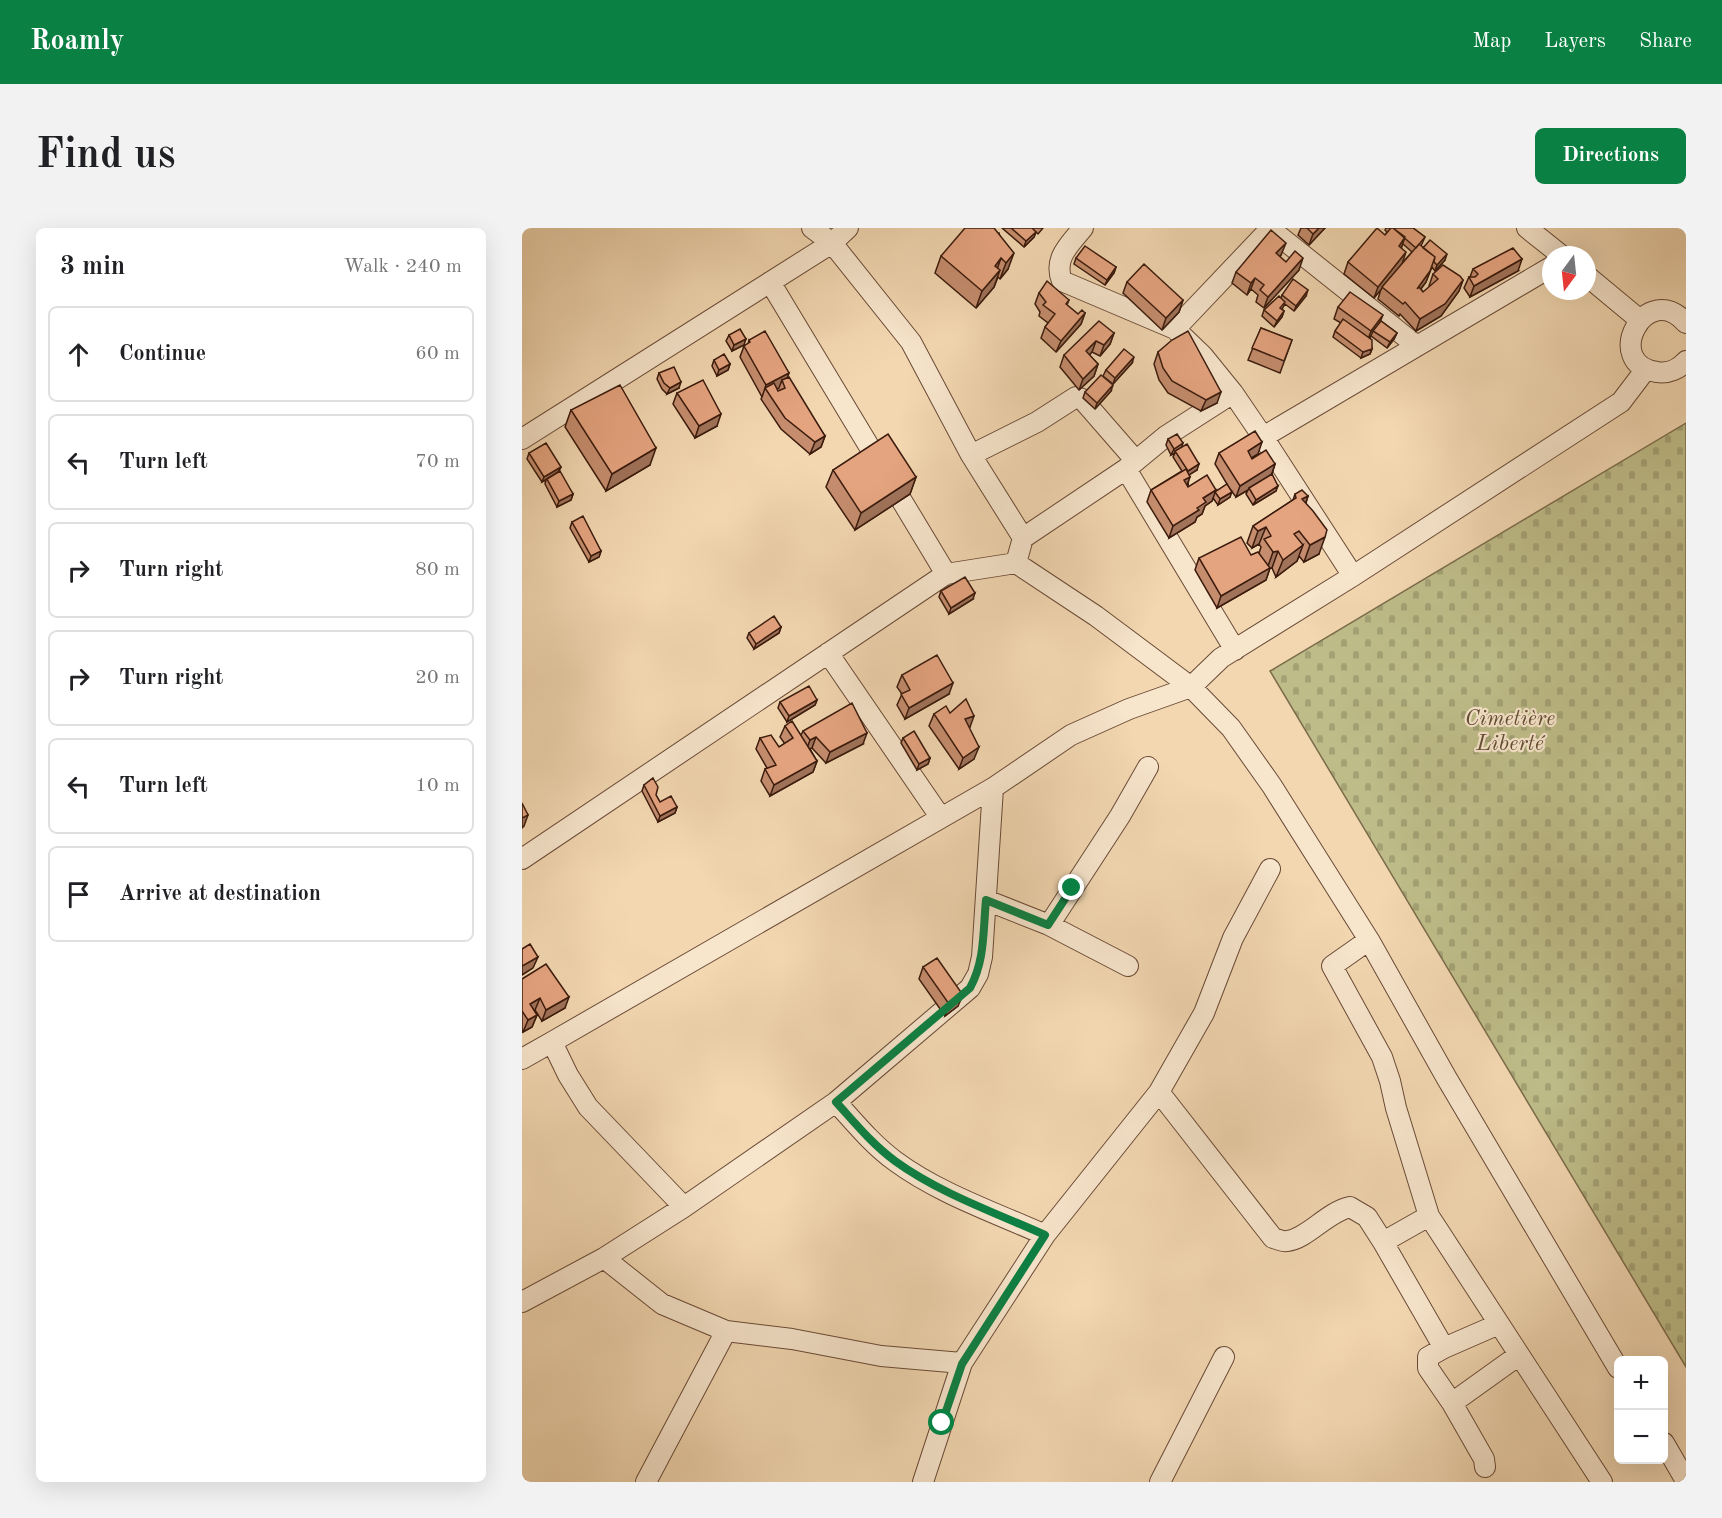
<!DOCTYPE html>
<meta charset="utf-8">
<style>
:root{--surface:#fff;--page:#f2f2f2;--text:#202124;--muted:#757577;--line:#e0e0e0;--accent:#0b8043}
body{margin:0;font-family:"Old Standard TT",serif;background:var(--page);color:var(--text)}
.controls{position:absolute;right:18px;bottom:18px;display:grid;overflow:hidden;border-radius:9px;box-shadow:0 6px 24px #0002}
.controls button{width:54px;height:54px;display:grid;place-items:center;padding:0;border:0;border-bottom:2px solid var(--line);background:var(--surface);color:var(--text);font:30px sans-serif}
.compass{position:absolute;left:1020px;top:18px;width:54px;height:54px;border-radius:50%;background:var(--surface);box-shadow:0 6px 24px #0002;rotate:195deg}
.stop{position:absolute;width:18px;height:18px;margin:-14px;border:4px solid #0b8043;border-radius:50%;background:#fff}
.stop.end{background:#0b8043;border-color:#fff;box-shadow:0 2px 6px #0008}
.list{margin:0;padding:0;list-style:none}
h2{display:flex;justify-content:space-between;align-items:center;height:78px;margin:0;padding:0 24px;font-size:26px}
h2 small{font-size:20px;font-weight:400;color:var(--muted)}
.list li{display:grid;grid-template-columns:39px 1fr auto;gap:18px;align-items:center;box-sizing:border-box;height:96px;margin:0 12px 12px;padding:0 12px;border:2px solid var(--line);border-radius:9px}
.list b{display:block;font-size:22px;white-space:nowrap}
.list em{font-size:20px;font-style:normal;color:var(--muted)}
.icon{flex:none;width:33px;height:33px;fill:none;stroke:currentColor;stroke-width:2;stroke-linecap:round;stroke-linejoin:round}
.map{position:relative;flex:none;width:1164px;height:1254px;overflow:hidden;border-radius:9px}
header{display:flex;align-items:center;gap:36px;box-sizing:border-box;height:84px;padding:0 30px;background:var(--accent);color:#fff}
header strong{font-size:28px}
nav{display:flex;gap:33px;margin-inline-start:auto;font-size:21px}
.intro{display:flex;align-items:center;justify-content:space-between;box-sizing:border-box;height:144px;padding:0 36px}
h1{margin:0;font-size:42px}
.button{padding:15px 27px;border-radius:9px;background:var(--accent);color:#fff;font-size:21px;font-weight:700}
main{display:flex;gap:36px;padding:0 36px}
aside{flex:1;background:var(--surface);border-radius:9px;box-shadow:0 6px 24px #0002}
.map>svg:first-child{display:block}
.cemetery{fill:url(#cemetery-stones);stroke:#7c6c4b;stroke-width:1.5}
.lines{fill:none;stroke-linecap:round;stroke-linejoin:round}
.minor-casing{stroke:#694a36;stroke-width:22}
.minor{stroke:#f7e5cc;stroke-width:20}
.wall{fill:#c58d6e;stroke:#3b1b0d;stroke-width:1.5;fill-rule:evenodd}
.shaded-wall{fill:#a0735a;stroke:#3b1b0d;stroke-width:1.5}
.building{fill:#e5a480;stroke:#3b1b0d;stroke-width:1.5}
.route{stroke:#0b8043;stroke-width:8}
.labels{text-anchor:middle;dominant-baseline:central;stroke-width:4.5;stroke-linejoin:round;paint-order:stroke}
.park-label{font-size:22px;font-style:italic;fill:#624c32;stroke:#f7e5cc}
</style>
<header>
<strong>Roamly</strong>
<nav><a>Map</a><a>Layers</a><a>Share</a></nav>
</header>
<div class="intro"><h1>Find us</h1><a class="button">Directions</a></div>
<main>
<aside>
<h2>3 min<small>Walk · 240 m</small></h2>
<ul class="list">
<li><svg class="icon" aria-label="ahead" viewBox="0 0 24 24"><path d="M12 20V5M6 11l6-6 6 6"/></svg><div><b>Continue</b></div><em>60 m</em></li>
<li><svg class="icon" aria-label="left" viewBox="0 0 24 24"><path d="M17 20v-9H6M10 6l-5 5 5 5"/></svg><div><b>Turn left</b></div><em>70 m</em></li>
<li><svg class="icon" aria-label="right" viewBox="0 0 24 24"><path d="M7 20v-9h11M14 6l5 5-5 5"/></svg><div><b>Turn right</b></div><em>80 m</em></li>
<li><svg class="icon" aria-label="right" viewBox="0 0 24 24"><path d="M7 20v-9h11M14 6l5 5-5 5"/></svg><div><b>Turn right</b></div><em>20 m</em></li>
<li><svg class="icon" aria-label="left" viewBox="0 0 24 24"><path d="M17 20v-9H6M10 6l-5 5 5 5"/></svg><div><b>Turn left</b></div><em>10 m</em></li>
<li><svg class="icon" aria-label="arrive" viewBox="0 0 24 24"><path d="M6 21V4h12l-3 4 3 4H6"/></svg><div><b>Arrive at destination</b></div></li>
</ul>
</aside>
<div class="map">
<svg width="1164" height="1254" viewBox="0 0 1164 1254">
<defs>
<pattern id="cemetery-stones" width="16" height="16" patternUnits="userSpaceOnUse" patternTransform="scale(1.5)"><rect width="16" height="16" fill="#bebd89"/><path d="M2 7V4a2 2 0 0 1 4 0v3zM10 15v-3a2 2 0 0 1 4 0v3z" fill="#a4a275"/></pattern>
</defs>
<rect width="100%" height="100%" fill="#f2d7b1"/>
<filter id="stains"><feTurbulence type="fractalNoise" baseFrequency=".00333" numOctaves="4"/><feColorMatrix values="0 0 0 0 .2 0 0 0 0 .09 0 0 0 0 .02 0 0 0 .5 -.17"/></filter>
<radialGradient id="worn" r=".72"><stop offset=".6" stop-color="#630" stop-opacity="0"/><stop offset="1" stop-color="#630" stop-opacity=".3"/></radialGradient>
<path class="cemetery" d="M 1164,195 L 1164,1139 L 748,443 Z"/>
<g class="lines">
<g class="minor-casing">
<path id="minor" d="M 326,0 L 310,15 L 389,114 L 449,227 L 501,310
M 561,0 C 547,17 531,31 540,53 L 653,101 L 681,128 L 711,165 L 741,209 L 831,348
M 747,0 L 895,118
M 1005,0 L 1039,27
M 1065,48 L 1118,92
M 248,54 L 424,346
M 1164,95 C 1124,50 1079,136 1135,144 C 1146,146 1157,141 1164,133
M 653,101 L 748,1
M 741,209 L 1029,39
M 0,211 L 310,15 L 290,0
M 449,227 L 515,194 L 554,169 L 560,171 L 614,233
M 604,241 L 713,422
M 494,335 L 574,388 L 669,459 L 699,430 L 831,348 L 1099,174 L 1124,141
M 306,425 L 419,590
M 0,631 L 424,346 L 494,335 L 501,310 L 604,241 L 644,208 L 711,165
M 464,672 L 527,697 L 606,738
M 527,697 L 598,588 L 626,539
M 847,712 L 810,738 L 860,829 L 868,853 L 874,880 L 907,988 L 1080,1254
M 0,831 L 30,814
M 637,864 L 751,1010 C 756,1011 760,1014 765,1013 C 785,1011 805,984 828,979 L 845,989 L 861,1014 L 907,988
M 314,874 C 333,895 350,916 373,933 C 416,965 474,985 523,1007
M 162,979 L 66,879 L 46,847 L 30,814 L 471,560 L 549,507 L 607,481 L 669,459 L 709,500 L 750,558 L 847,712 L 924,849 L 1096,1140
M 861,1014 L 922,1120 L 977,1096
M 0,1074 L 82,1030
M 922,1120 L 906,1129 L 906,1140 L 930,1175 L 962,1231 L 963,1239
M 440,1135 L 359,1128 L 270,1111 L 204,1103 L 140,1076 L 82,1030 L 162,979 L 314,874 L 448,760 L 456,746 L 460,729 L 471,560
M 930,1175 L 997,1127
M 1142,1215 L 1164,1253
M 124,1254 L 204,1103
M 401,1254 L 440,1135 L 523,1007 L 637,864 L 682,785 L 711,710 L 748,641
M 638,1254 L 702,1129"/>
</g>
<use href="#minor" class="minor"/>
</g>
<path class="wall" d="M 480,0 L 521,0 L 516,6 L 514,4 L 512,9 L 502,19 Z
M 779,0 L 803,0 L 787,17 L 776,7 Z
M 864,0 L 891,0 L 903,9 L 899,18 L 923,32 L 913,43 L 910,39 L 904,54 L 899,61 L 901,64 L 908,59 L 907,58 L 911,46 L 941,52 L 937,63 L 919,88 L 894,103 L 878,86 L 877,88 L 856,71 L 859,61 L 852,70 L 822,46 L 826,34 L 863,7 L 865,4 L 863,2 ZM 881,16 L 890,24 L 880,35 L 879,20 Z
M 477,5 L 486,41 L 478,51 L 476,49 L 472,59 L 454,80 L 413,45 L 419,28 Z
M 759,27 L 758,29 L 764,34 L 777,42 L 742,80 L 734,74 L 736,67 L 729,61 L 725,67 L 710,55 L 714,44 Z
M 554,30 L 594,39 L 592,45 L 583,57 L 552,36 Z
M 951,41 L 996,43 L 948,69 L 942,60 L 947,49 L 948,49 Z
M 605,54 L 661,72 L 657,84 L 640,102 L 601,65 Z
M 517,65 L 547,72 L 545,77 L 556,86 L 563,85 L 559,96 L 534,124 L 519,110 L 523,99 L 526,95 L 517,88 L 518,84 L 513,76 Z
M 760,67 L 784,68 L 772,83 L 763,76 L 760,81 L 762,83 L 760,89 L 752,99 L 740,88 L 742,82 L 759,70 Z
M 816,79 L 859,93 L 875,105 L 872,111 L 865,120 L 849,108 L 848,110 L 850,121 L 848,126 L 839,130 L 811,109 L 813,103 L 819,95 L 812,91 Z
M 739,100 L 770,112 L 758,145 L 726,132 Z
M 592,105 L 588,116 L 578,128 L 570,124 L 567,127 L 576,136 L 572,148 L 557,162 L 538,139 L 542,127 Z
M 207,107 L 222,117 L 210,123 L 204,113 Z
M 227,112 L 265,150 L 303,208 L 299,219 L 288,226 L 259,201 L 239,171 L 240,169 L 218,129 L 222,118 L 226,116 Z
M 636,124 L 695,175 L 679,183 L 646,165 L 637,152 L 632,136 Z
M 192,132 L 208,136 L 206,142 L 195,148 L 190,138 Z
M 610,135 L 591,156 L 581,148 L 584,142 Z
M 137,145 L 157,160 L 145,166 L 140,161 L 135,151 Z
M 589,163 L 573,181 L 561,170 L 563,164 Z
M 155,165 L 195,198 L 173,210 L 151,176 Z
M 49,182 L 128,237 L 84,263 L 43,199 Z
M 646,211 L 660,219 L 675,242 L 667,246 L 666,259 L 693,264 L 705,256 L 693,236 L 697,225 L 736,226 L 730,230 L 730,231 L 753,236 L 750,246 L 754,263 L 731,277 L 724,266 L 726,262 L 714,269 L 708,261 L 708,269 L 696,277 L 691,270 L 690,273 L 683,278 L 680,286 L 675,289 L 673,294 L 647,310 L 625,274 L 629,262 L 660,243 L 651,229 L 653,225 L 649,227 L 644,217 Z
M 7,225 L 39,239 L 36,244 L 51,266 L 49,272 L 35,279 L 23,256 L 24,252 L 20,254 L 5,231 Z
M 311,242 L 394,249 L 388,266 L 333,302 L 304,259 Z
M 773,266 L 786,268 L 784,275 L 797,326 L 782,334 L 777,328 L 775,333 L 754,349 L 750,340 L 748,340 L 744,352 L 695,380 L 673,342 L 677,330 L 729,327 L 737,325 L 739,319 L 737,316 L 730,320 L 725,315 L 731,298 L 771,272 Z
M 50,294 L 79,323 L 77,329 L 67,334 L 48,300 Z
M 419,363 L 451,371 L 427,386 L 417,369 Z
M 259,399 L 257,405 L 232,421 L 225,410 L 227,405 Z
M 380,447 L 427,466 L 383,491 L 375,477 L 380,466 L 375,459 Z
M 295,472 L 293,477 L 265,494 L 256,480 L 258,474 Z
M 412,486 L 448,499 L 447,500 L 452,531 L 437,541 L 407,498 Z
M 263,498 L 279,507 L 281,503 L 341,516 L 304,535 L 290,520 L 288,521 L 295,533 L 291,544 L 248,568 L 239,553 L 243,541 L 245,540 L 234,521 L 238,510 L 257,519 L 263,516 L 258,509 Z
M 381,510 L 408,530 L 406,536 L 395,542 L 379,515 Z
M 122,557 L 134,567 L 138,574 L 155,579 L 153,585 L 136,594 L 120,563 Z
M 401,739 L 436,778 L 423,788 L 397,751 Z
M 0,751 L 43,780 L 20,793 L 13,782 L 12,783 L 15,787 L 10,799 L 1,804 L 0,802 Z"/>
<path class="shaded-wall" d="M 797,0 L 803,0 L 787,17 L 791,6 Z
M 514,4 L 512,9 L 502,19 L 504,13 Z
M 883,9 L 879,21 L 877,18 Z
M 764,15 L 759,27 L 750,37 L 754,25 Z
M 884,24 L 880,36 L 852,70 L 856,59 Z
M 492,25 L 486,41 L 478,51 L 484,35 Z
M 925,26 L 923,32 L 913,43 L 915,37 Z
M 479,30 L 473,47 L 473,38 Z
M 781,30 L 777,42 L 742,80 L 746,69 Z
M 1000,31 L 996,43 L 948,69 L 952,58 Z
M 594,39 L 592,45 L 583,57 L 585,52 Z
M 478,42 L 472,59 L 454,80 L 460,63 Z
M 908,43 L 904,54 L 890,72 L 895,61 Z
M 733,50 L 729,61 L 725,67 L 729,55 Z
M 941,52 L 937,63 L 919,88 L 894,103 L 898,91 Z
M 786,62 L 784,68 L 772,83 L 774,78 Z
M 661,72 L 657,84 L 640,102 L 644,90 Z
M 762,83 L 760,89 L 752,99 L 755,93 Z
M 563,85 L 559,96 L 534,124 L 539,113 Z
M 861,87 L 856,99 L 851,103 L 849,108 L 845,114 L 849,103 Z
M 592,105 L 588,116 L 578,128 L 582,117 Z
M 875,105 L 872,111 L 865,120 L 868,114 Z
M 224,111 L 222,117 L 210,123 L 212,117 Z
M 574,113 L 570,124 L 560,135 L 564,123 Z
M 850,121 L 848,126 L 839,130 L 841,124 Z
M 612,129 L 610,135 L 591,156 L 593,150 Z
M 208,136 L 206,142 L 195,148 L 197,142 Z
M 576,136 L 572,148 L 557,162 L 561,151 Z
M 267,145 L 263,157 L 260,152 L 257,160 L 247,165 L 243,160 L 240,169 L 244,157 Z
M 159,154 L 157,160 L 145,166 L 148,160 Z
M 591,157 L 589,163 L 573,181 L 575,175 Z
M 699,164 L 695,175 L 679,183 L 684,172 Z
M 199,186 L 195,198 L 173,210 L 177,198 Z
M 303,208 L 299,219 L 288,226 L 293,214 Z
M 740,214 L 736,226 L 721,235 L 726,223 Z
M 661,215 L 659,221 L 653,223 L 653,225 L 649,227 L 652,221 Z
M 134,220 L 128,237 L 84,263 L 90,246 Z
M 677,236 L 675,242 L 664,249 L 666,243 Z
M 753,236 L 749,248 L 727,260 L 726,262 L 714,269 L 718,258 Z
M 39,239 L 36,244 L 20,254 L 22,249 Z
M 394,249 L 388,266 L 333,302 L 339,285 Z
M 668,249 L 664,260 L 662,252 Z
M 756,258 L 754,263 L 731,277 L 734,272 Z
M 694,262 L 690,273 L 683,278 L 680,286 L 675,289 L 673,294 L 647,310 L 651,298 L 681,270 Z
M 710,264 L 708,269 L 696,277 L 698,271 Z
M 51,266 L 49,272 L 35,279 L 37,273 Z
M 786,268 L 780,285 L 780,271 Z
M 744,299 L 737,316 L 730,320 L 736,303 Z
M 803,309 L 797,326 L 782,334 L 788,317 Z
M 781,317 L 775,333 L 754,349 L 761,332 Z
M 79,323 L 77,329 L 67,334 L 69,328 Z
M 756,323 L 750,340 L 748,340 L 744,352 L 695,380 L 699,368 L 745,341 L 751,324 Z
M 453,365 L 451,371 L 427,386 L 429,380 Z
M 259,399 L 257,405 L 232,421 L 234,416 Z
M 431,455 L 427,466 L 383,491 L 387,480 Z
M 295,472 L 293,477 L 265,494 L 267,488 Z
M 452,488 L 448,499 L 439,503 L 443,491 Z
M 345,505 L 341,516 L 304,535 L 308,524 Z
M 294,509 L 290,520 L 284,523 L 288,512 Z
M 457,519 L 452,531 L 437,541 L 441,530 Z
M 408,530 L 406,536 L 395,542 L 397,536 Z
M 295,533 L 291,544 L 248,568 L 252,557 Z
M 155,579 L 153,585 L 136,594 L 138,588 Z
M 6,587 L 2,598 L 0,600 L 0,590 Z
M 16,729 L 11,740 L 0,747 L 0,738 Z
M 441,767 L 436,778 L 423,788 L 427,776 Z
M 47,769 L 43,780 L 20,793 L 24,782 Z
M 18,770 L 13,782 L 4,787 L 8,776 Z
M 15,787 L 10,799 L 1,804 L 6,792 Z"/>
<path class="building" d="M 443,0 L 472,0 L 492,25 L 484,35 L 479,30 L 473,38 L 478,42 L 460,63 L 419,28 Z
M 489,0 L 510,0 L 514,4 L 504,13 Z
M 785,0 L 797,0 L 791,6 Z
M 855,0 L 863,7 L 869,0 L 871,0 L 883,9 L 877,18 L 884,24 L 856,59 L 826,34 Z
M 871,0 L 891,0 L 903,9 L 894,20 Z
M 749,2 L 764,15 L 754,25 L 764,34 L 773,23 L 781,30 L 746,69 L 738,62 L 742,57 L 733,50 L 729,55 L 714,44 Z
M 908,12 L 925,26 L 915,37 L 912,34 L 913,29 L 901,20 Z
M 897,16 L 913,29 L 908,43 L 895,61 L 897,59 L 901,64 L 916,51 L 911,46 L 921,37 L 938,48 L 941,52 L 923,76 L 898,91 L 883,74 L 881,76 L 860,59 Z
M 563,18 L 594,39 L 585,52 L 554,30 Z
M 991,20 L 1000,31 L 952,58 L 947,49 L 953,49 L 956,46 L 951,41 Z
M 622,36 L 661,72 L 644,90 L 605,54 Z
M 771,51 L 786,62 L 774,78 L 760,67 Z
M 525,53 L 547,72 L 544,76 L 556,86 L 560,82 L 563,85 L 539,113 L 523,99 L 533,86 L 521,77 L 524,74 L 517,65 Z
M 828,64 L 861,87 L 849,103 L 816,79 Z
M 757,68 L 763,74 L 758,80 L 762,83 L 755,93 L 742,82 Z
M 821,91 L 850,112 L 850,121 L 841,124 L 813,103 Z
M 577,93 L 592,105 L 582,117 L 574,113 L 564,123 L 576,136 L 561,151 L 542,127 Z
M 859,93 L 875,105 L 868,114 L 851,103 Z
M 739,100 L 770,112 L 762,133 L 730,120 Z
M 218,101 L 224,111 L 212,117 L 207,107 Z
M 243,103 L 267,145 L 244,157 L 222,118 L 228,114 L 227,112 Z
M 666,103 L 699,164 L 684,172 L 650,153 L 641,140 L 636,124 L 650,112 Z
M 602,121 L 612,129 L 593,150 L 584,142 Z
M 202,126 L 208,136 L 197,142 L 192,132 Z
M 152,139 L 159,154 L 148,160 L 142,155 L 137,145 Z
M 579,147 L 591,157 L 575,175 L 563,164 Z
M 267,149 L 303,208 L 293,214 L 263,190 L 243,160 L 252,155 L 256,163 L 263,160 L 260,152 Z
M 181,152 L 199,186 L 177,198 L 155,165 Z
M 98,157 L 134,220 L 90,246 L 49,182 Z
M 733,203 L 740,214 L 726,223 L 730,231 L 744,222 L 753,236 L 718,258 L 697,225 Z
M 366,206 L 394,249 L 339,285 L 311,242 Z
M 655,206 L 661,215 L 652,221 L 646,211 Z
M 24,215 L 39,239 L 22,249 L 7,225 Z
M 665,216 L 677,236 L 666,243 L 653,223 Z
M 664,241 L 668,249 L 662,252 L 666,259 L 685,247 L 694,262 L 681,270 L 684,274 L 675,280 L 677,282 L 651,298 L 629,262 Z
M 38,243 L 51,266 L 37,273 L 25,251 Z
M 750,246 L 756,258 L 734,272 L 727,260 Z
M 705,256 L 710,264 L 698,271 L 693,264 Z
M 780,262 L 786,268 L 780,271 L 791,283 L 805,302 L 803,309 L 788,317 L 777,303 L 772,306 L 781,317 L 761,332 L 756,323 L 751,324 L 742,311 L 749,308 L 744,299 L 736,303 L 731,298 L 774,270 L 773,266 Z
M 61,288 L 79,323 L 69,328 L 50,294 Z
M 719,309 L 729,327 L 736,324 L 748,340 L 699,368 L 677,330 Z
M 443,349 L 453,365 L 429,380 L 419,363 Z
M 252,388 L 259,399 L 234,416 L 227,405 Z
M 415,427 L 431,455 L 387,480 L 379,466 L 388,462 L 380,447 Z
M 287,458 L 295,472 L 267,488 L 258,474 Z
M 444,471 L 452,488 L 443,491 L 457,519 L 441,530 L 412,486 L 424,478 L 428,485 Z
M 330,475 L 345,505 L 308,524 L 294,509 L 288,512 L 281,503 Z
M 270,493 L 295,533 L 252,557 L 243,541 L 254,537 L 238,510 L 249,507 L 257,519 L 271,510 L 263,498 Z
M 392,503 L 408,530 L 397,536 L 381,510 Z
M 131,550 L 136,559 L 134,567 L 138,574 L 149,568 L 155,579 L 138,588 L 122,557 Z
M 0,575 L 6,587 L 0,590 Z
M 8,716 L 16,729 L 0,738 L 0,721 Z
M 415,730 L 441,767 L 427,776 L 401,739 Z
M 24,736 L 47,769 L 24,782 L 18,770 L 8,776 L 15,787 L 6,792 L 0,783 L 0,751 Z"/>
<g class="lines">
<path class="route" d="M 420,1195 L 440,1136 L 523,1007 C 474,985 417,965 373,933 C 350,916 333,895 314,874 L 448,760 C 463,733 461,703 464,672 L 526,697 L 550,660"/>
</g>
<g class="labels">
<g class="park-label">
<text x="988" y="491">Cimetière<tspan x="988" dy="25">Liberté</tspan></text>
</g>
</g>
<rect width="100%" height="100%" filter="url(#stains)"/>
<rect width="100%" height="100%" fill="url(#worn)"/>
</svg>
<div class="controls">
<button>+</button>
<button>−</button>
</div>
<svg class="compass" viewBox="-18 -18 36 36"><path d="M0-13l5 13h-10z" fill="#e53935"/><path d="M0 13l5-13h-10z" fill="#757577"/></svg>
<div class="stop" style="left:420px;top:1195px"></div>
<div class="stop end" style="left:550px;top:660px"></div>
</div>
</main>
